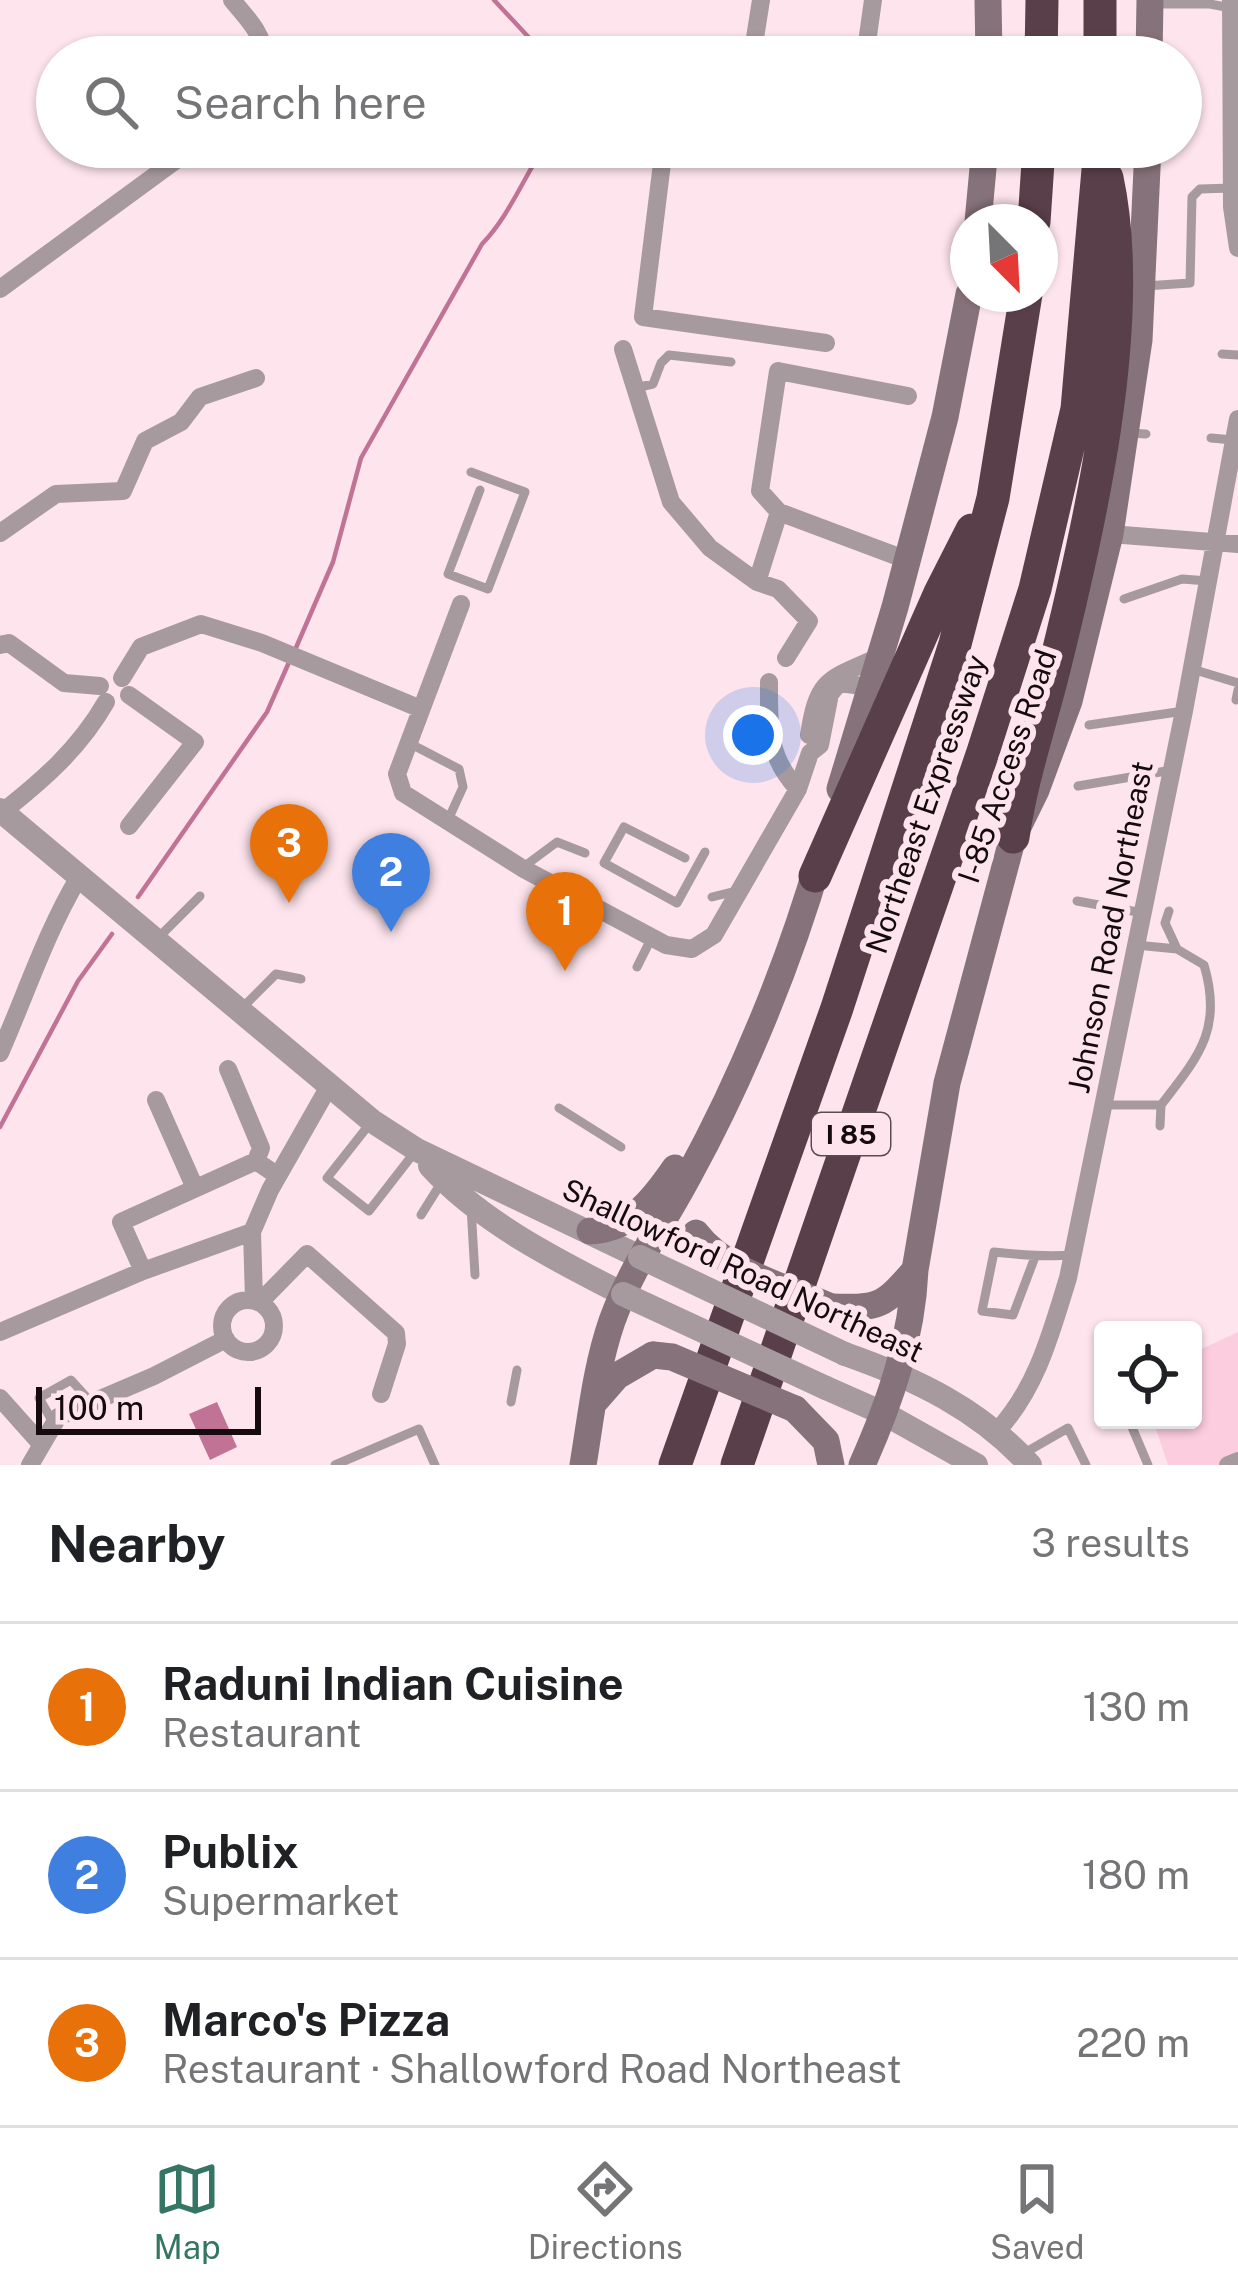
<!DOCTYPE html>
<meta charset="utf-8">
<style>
:root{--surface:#fff;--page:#f6f6f6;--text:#202124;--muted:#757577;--line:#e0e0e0;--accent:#357564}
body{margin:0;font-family:"Public Sans",sans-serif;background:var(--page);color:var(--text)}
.controls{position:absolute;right:36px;bottom:36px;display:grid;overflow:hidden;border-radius:12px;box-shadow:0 3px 9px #0004}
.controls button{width:108px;height:108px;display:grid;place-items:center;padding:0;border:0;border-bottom:3px solid var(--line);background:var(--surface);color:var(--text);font:60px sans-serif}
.compass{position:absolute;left:950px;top:204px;width:108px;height:108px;border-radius:50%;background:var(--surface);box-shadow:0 3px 9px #0004;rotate:156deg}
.scale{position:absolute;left:36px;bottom:30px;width:225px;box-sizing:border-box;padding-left:12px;border:6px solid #150b0f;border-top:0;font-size:33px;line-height:42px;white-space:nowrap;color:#150b0f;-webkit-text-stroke:9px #fee4ed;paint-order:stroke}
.you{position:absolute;left:753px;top:735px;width:42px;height:42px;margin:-30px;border:9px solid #fff;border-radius:50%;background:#1a73e8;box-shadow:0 0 0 18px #1a73e833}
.badge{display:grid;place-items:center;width:78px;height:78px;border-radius:50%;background:var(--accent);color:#fff;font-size:39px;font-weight:700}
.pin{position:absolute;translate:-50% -99px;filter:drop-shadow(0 3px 6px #0008)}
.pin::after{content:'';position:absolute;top:63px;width:42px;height:36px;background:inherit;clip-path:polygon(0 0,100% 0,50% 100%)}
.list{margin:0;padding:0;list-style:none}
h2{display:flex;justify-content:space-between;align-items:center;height:156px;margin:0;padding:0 48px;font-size:51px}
h2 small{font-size:39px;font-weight:400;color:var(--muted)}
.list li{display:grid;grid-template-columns:78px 1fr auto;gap:36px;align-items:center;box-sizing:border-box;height:168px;padding:0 48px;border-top:3px solid var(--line)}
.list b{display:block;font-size:45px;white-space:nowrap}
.list p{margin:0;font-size:39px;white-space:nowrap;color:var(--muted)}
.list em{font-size:39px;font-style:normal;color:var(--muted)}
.icon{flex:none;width:66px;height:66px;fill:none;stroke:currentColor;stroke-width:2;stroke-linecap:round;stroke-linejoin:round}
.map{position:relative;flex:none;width:1238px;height:1465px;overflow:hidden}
.search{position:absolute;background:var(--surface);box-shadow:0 3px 9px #0004;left:36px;right:36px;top:36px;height:132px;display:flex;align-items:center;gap:30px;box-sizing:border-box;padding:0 42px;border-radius:66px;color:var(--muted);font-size:45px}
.sheet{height:660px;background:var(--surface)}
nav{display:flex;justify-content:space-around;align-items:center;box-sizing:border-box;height:168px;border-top:3px solid var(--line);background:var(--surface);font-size:33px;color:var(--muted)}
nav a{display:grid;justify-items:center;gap:6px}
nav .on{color:var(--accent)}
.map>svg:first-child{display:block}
.green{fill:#fcccdf}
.water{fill:#c17395}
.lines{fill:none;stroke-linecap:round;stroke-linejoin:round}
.stream{stroke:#c17395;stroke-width:4.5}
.service{stroke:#a79a9f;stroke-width:9}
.minor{stroke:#a79a9f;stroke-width:18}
.tertiary{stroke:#a79a9f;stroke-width:24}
.secondary{stroke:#86727a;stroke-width:27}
.motorway{stroke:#593f49;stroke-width:33}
.tertiary-bridge{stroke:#a79a9f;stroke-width:24}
.secondary-bridge{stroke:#86727a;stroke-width:27}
.labels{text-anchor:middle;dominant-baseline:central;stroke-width:12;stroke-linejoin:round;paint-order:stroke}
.shield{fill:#fee4ed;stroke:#5b4c52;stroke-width:3}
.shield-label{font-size:27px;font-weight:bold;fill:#150b0f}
.street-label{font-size:30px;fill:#150b0f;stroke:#fee4ed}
</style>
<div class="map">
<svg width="1238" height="1465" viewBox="0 0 1238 1465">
<rect width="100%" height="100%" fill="#fee4ed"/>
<path class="green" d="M 1238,1332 L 1238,1465 L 1168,1465 L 1153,1420 L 1193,1420 L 1193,1353 Z"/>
<path class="water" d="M 217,1402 L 237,1447 L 210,1460 L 189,1414 Z"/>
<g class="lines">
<path class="stream" d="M 494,0 L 547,57
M 295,650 L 333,562 L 361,458 L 482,244 C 509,216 523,179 544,147
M 138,897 L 267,712 L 290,660
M 0,1127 L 78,981 L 112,934"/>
<path class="service" d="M 1153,4 L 1210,4 L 1231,8
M 1145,286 L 1190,283 L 1192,197 L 1200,189 L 1232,188
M 1222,354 L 1238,355
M 635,388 L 653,384 L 661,363 L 669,355 L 731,362
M 1127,433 L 1146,434
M 1211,438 L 1233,440
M 471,472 L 525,492 L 488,589 L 448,574 L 480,490
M 1124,599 L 1182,579 L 1208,581
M 1192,669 L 1238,683
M 1236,700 L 1238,690
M 1089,725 L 1184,711
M 409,743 L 459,769 L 463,787 L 448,820
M 1078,786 L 1172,770
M 685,858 L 624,827 L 604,863 L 677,903 L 705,852
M 522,868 L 557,842 L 585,853
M 712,897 L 736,891
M 1077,901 L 1143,913
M 1169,911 L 1165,923 L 1177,949
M 159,937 L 200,896
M 637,967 L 651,939
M 243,1007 L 276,974 L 301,979
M 1105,1105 L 1161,1105 C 1199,1056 1223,1029 1204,965 L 1177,949 L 1136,945
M 559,1108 L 621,1147
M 372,1121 L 327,1178 L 369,1211 L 414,1153
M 1160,1126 L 1161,1105
M 471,1207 L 475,1275
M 421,1215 L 443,1180
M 1035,1257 L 1013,1315 L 982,1311 L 994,1252 C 1021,1255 1046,1257 1073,1255
M 511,1402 L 517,1370
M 1129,1420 L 1148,1465
M 54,1424 L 39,1398 L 71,1380 L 90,1401
M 1021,1455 L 1068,1428 L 1086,1465
M 335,1465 L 419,1429 L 435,1465"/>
<path class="minor" d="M 232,0 C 246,17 264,34 264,57
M 1231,0 L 1232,207 L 1238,248
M 752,57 L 761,0
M 865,57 L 873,0
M 664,147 L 643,317 L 826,343
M 0,289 L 194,147
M 623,349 L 671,502 L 710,548 L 757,582 L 778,589 L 809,621 L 786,658
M 0,533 L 56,494 L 123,491 L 145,441 L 181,422 L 200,397 L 256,378
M 1110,534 L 1238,544
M 907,560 L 779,512 L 760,491 L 778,371 L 908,396
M 757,582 L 779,512
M 461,604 L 397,774 L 403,793 L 522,868 L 666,945 L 692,949 L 714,935 L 798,789 L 810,753 L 820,745 L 830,694 L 839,683 L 870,687
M 0,645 L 9,643 L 64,683 L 100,686
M 122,678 L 141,647 L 201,624 L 262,643 L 421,709
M 769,682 C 769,725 767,757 798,789
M 129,695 L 195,742 L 129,826
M 809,735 C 818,677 828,680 879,657
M 0,814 C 42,781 79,749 106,702
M 0,1053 C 26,994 46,932 79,877
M 228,1069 L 261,1148 L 256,1161
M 156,1100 L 195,1188
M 143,1271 L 121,1222 L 256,1161 L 278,1176
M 254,1300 L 252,1232 L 270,1190 L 328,1088
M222 1326a26 26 0 1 1 52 0a26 26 0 1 1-52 0Z
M 260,1302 L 307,1254 L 396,1333 L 397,1344 L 381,1394
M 0,1332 L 143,1271 L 252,1232
M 0,1398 L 41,1444
M 997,1431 C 1037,1388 1051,1333 1068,1278 L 1184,711 L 1238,419
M 30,1465 L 58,1417 L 154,1376 L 226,1339
M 1228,1465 L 1238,1461"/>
<path class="tertiary" d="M 0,810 L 372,1121 L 417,1150 L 640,1257
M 430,1166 C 481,1222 556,1260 623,1294
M 845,1354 C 916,1379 979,1409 1030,1465
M 826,1388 L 885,1414 L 976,1465"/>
<path class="secondary" d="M 988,0 L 989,57
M 1149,57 L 1150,0
M 978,222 L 985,147
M 840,789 L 895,607 L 945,417 L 969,294
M 590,1231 C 631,1229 653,1200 675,1168
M 831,1307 C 880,1308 883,1307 915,1270
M 596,1400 L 617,1376 L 653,1355
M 795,1409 L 826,1441 L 831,1465
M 583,1465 C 591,1417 596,1367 612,1321 C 631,1268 663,1224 689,1175 C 741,1080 789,964 819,860
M 862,1465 C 890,1402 912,1339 915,1270 L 947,1083 L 1013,837 L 1036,790 L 1069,701 L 1110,534 L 1139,340 L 1148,147"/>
<path class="motorway" d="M 1100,0 L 1100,57
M 1041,57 L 1042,0
M 1034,222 L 1039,147
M 1013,837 C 1021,782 1038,731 1052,677 C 1088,534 1138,322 1107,178
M 815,876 L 940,593 L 972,530
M 675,1465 L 837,1008 L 955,644 L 993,498 L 1026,294
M 737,1465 L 982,755 L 1035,589 L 1077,409 L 1100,147"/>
<path class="tertiary-bridge" d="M 640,1257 L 845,1354
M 623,1294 L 826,1388"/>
<path class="secondary-bridge" d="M 696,1233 C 725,1272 787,1287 831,1307
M 653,1355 L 672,1357 L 795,1409"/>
</g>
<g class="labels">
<rect class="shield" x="812" y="1113" width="78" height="42" rx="9"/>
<g class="shield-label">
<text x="851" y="1134">I 85</text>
</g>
<g class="street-label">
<text transform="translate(1007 766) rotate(-71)">I-85 Access Road</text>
<text transform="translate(926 804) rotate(-71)">Northeast Expressway</text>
<text transform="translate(1110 927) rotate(-79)">Johnson Road Northeast</text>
<text transform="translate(743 1270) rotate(25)">Shallowford Road Northeast</text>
</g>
</g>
</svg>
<div class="controls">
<button><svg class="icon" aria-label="locate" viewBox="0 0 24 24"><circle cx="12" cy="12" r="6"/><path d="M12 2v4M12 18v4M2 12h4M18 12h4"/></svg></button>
</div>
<svg class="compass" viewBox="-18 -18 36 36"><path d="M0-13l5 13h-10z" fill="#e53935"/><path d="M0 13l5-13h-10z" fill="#757577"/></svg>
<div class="scale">100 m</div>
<div class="you"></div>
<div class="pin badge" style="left:565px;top:971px;background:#e8710a">1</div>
<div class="pin badge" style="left:391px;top:932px;background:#3f7fe0">2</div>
<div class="pin badge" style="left:289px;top:903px;background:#e8710a">3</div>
<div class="search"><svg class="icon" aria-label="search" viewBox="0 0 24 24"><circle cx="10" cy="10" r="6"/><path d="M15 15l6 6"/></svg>Search here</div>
</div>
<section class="sheet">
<h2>Nearby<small>3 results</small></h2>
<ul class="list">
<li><span class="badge" style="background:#e8710a">1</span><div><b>Raduni Indian Cuisine</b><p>Restaurant</p></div><em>130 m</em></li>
<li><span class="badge" style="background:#3f7fe0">2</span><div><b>Publix</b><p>Supermarket</p></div><em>180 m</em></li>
<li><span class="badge" style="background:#e8710a">3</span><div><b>Marco's Pizza</b><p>Restaurant · Shallowford Road Northeast</p></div><em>220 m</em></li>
</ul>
</section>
<nav>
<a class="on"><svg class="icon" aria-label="map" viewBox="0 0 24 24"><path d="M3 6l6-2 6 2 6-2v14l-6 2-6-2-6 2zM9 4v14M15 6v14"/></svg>Map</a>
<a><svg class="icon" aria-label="directions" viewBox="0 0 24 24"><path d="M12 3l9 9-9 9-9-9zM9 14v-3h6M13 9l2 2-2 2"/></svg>Directions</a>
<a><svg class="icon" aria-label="saved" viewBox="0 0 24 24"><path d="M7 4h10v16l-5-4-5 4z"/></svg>Saved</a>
</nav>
